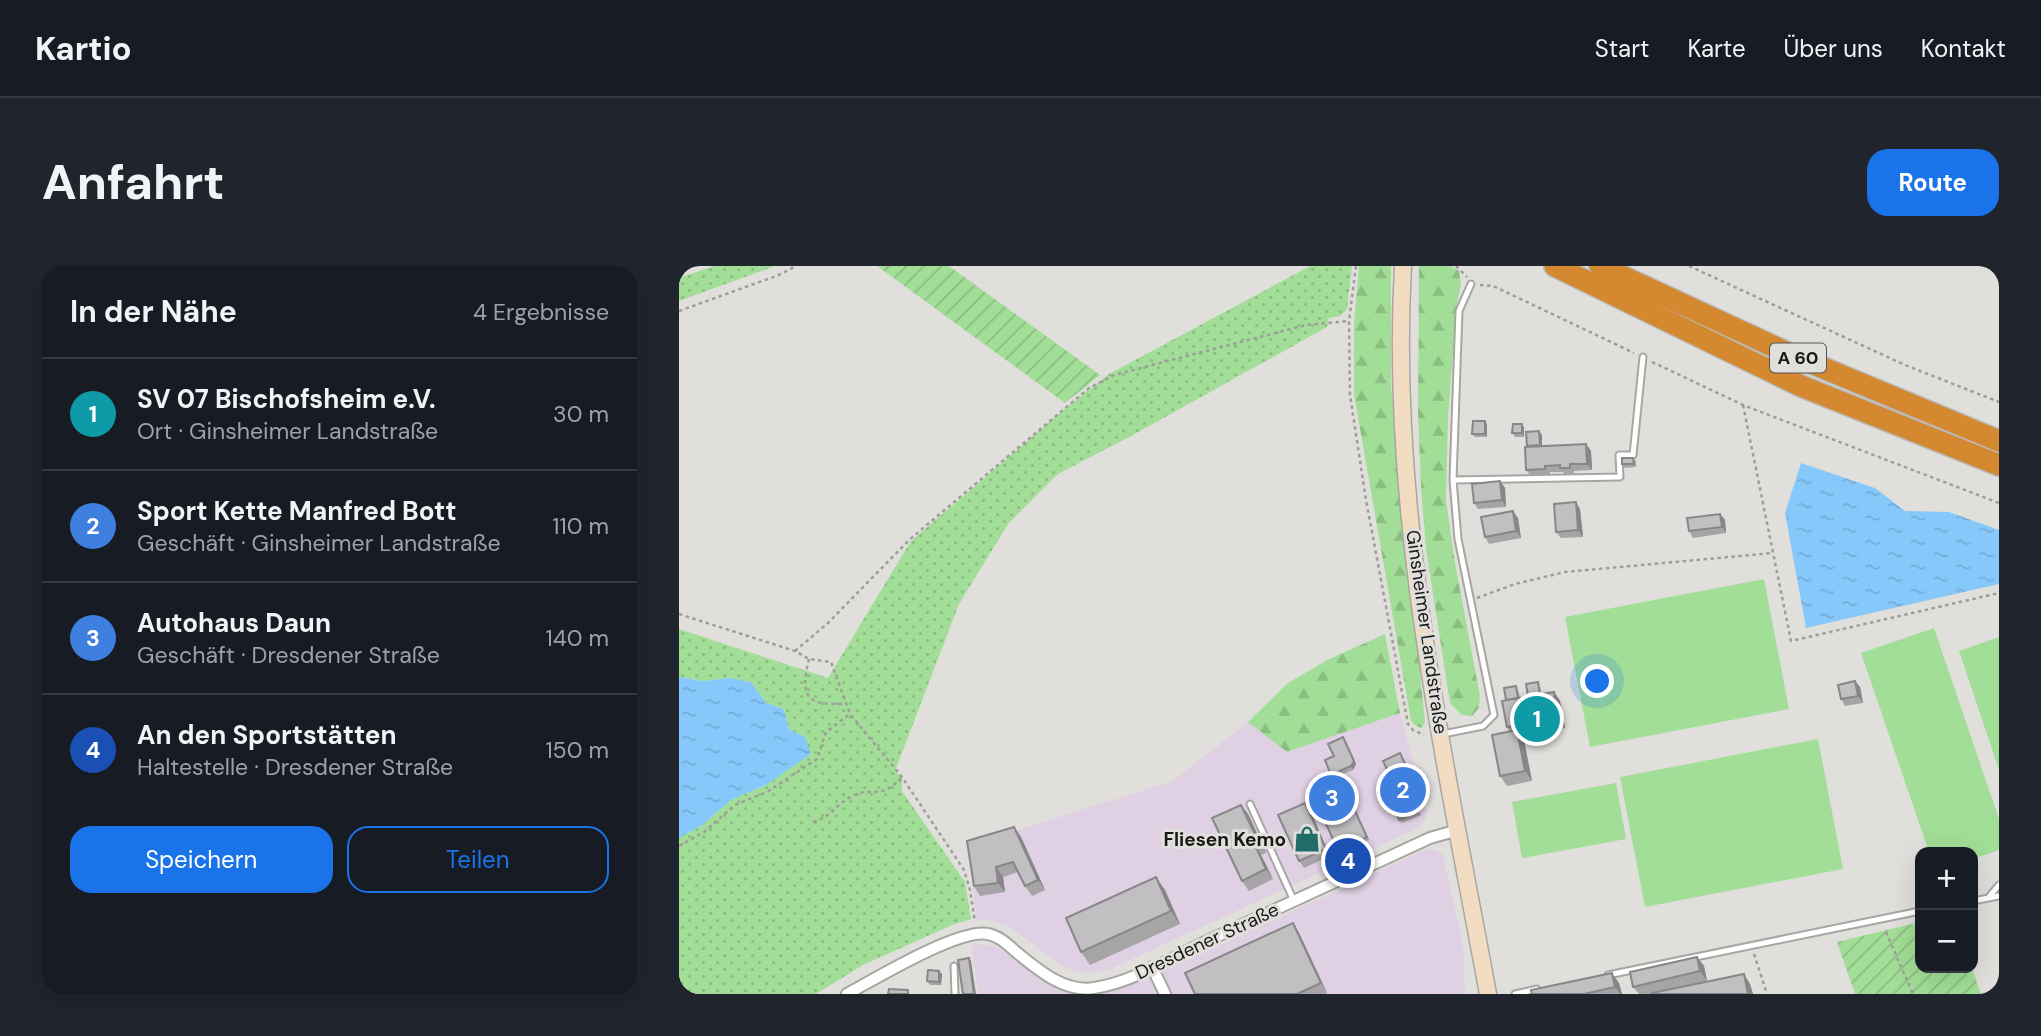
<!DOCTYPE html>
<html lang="de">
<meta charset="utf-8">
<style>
:root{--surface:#171b24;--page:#20242c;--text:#f1f3f6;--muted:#9ea1a6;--line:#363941;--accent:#1a73e8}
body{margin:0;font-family:"DM Sans",sans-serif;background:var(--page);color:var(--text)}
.controls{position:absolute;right:21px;bottom:21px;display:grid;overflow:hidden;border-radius:14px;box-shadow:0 7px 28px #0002}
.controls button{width:63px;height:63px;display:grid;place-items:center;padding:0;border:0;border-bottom:2px solid var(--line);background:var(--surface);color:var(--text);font:35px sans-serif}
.you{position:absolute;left:919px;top:416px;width:24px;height:24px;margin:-18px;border:5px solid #fff;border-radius:50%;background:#1a73e8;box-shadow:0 0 0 10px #1a73e833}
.badge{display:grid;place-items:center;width:46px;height:46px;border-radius:50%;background:var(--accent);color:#fff;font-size:23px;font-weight:700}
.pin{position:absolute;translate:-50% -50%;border:4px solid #fff;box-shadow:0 2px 7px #0006}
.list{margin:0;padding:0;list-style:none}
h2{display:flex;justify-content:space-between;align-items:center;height:91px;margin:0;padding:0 28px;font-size:30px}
h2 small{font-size:23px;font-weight:400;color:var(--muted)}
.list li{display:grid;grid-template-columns:46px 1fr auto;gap:21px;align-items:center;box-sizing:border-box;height:112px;padding:0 28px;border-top:2px solid var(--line)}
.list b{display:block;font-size:26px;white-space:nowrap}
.list p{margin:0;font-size:23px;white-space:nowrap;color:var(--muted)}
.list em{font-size:23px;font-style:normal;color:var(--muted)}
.actions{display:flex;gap:14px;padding:21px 28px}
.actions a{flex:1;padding:16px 0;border:2px solid var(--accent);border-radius:21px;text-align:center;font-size:24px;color:var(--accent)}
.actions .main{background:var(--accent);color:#fff}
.map{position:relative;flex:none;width:1320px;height:728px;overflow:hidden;border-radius:21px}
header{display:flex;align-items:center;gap:42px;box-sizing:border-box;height:98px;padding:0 35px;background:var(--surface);border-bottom:2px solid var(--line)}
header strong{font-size:33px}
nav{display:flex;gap:38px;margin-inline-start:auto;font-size:24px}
.intro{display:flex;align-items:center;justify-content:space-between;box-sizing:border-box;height:168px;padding:0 42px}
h1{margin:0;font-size:49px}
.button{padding:18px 32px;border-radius:21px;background:var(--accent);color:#fff;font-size:24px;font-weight:700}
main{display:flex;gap:42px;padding:0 42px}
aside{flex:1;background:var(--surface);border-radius:21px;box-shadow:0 7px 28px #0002}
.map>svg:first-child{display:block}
.commercial{fill:#dfd0e3}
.grass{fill:url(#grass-dots)}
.forest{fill:url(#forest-firs)}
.garden{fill:url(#garden-furrows)}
.pitch{fill:#a2de97}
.water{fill:url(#water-ripples)}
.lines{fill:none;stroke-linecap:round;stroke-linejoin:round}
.lane-casing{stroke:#a8a6a3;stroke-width:9}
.street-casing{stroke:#a8a6a3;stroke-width:14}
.secondary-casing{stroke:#a8a6a3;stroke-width:19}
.highway-casing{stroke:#babab9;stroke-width:24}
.path{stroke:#9f9d9b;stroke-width:2.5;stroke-dasharray:3.5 3.5;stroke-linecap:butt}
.lane{stroke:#fff;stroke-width:5}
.street{stroke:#fff;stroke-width:10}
.secondary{stroke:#f2dcc1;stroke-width:16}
.highway{stroke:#d48930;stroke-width:21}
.wall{fill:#a6a4a7}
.shaded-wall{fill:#878688}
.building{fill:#c1bfc2;stroke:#878688;stroke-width:2}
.labels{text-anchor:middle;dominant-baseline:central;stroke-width:6;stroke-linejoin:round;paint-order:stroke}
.shield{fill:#e1dfdc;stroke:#555452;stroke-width:2}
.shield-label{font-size:18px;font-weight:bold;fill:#191817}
.street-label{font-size:19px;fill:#191817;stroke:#e1dfdc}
.poi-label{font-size:19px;font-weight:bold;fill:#191817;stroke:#e1dfdc;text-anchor:end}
</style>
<header>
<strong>Kartio</strong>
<nav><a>Start</a><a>Karte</a><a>Über uns</a><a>Kontakt</a></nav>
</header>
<div class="intro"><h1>Anfahrt</h1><a class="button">Route</a></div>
<main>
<aside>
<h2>In der Nähe<small>4 Ergebnisse</small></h2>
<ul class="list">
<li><span class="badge" style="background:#0f9aa8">1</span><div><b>SV 07 Bischofsheim e.V.</b><p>Ort · Ginsheimer Landstraße</p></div><em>30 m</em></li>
<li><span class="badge" style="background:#3f7fe0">2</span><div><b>Sport Kette Manfred Bott</b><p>Geschäft · Ginsheimer Landstraße</p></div><em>110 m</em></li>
<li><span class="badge" style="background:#3f7fe0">3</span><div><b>Autohaus Daun</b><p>Geschäft · Dresdener Straße</p></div><em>140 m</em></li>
<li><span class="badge" style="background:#1a4fb4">4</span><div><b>An den Sportstätten</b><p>Haltestelle · Dresdener Straße</p></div><em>150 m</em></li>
</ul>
<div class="actions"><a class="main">Speichern</a><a>Teilen</a></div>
</aside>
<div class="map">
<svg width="1320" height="728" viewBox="0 0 1320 728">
<defs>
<pattern id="grass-dots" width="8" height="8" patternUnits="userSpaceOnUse" patternTransform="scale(1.75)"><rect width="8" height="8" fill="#a2de97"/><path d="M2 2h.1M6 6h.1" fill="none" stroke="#8bbe81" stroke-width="1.8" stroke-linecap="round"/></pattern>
<pattern id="forest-firs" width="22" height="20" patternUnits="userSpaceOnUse" patternTransform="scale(1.75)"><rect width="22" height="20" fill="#a2de97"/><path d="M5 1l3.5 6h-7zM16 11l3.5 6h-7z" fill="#8bbe81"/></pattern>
<pattern id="garden-furrows" width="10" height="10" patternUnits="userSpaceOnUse" patternTransform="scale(1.75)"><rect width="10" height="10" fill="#a2de97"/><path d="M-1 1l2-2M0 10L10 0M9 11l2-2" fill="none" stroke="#8bbe81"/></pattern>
<pattern id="water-ripples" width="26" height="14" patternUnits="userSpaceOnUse" patternTransform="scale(1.75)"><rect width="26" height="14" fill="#87c8fb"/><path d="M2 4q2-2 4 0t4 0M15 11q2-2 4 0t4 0" fill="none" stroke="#74abd6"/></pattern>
</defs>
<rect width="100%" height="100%" fill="#e1dfdc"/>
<path class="commercial" d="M 721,447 L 748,548 L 743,560 L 431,703 L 416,707 L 398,706 L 386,702 L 328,659 L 310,654 L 298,654 L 288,580 L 494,515 L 569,456 L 608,486 Z
M 748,583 L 757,584 L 764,589 L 784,680 L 786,728 L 426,728 L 468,713 Z
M 301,678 L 320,682 L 361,714 L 389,728 L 300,728 L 292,680 Z"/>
<path class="grass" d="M 35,0 L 96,0 L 0,35 L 0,12 Z
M 631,0 L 673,0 L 668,43 L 661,50 L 650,52 L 648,61 L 454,169 L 379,208 L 329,258 L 280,338 L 216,505 L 223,511 L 223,525 L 286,616 L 292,653 L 273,659 L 184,699 L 137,728 L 0,728 L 0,572 L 22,560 L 52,534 L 87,519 L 110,463 L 105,443 L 87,437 L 72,416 L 51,412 L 24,415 L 0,411 L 0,363 L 149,412 L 232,275 L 389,140 L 430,108 Z"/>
<path class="forest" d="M 680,0 L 712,0 L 712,121 L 746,455 L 743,462 L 737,460 L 732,455 L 675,128 L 675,56 Z
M 740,0 L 772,0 L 780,5 L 782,18 L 777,42 L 769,153 L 767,234 L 776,297 L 801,430 L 800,442 L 793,450 L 783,449 L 771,437 L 747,283 L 742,221 L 739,147 Z
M 706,368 L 721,447 L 608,486 L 569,456 L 609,417 L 648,394 Z"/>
<path class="garden" d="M 198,0 L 270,0 L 421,109 L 386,137 Z
M 1241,656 L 1241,702 L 1293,702 L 1302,728 L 1176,728 L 1158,676 Z"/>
<path class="pitch" d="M 1085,313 L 1110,443 L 911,481 L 886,351 Z
M 1255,362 L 1320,553 L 1320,584 L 1294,593 L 1294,586 L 1250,586 L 1182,387 Z
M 1320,371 L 1320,504 L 1280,385 Z
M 1139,473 L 1164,603 L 966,641 L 941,511 Z
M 937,517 L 947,573 L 843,592 L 833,536 Z"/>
<path class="water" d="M 1122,197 L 1196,222 L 1226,245 L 1270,246 L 1320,264 L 1320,318 L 1127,362 L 1106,247 Z
M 0,411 L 24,415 L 51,412 L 72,416 L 87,437 L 105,443 L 110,463 L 126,471 L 132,488 L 87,519 L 52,534 L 22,560 L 0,572 Z"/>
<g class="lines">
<g class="lane-casing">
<path id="lane" d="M 774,214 L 941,211 L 940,189 L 954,189 L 964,91
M 764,468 L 804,460 L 815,449 L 779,273 L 774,214 L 780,45 L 792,18
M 571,538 L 615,635
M 1309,632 L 1320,619
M 1294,635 L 1320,630
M 275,700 L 276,728
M 929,709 L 1241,645
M 836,728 L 858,723"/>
</g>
<g class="street-casing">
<path id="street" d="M 473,701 L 486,728
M 168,728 C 196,713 280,662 309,668 C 320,670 328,678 336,685 C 358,703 385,727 415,722 C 452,717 494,691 528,675 C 602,641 676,606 751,572 L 779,564"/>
</g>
<g class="secondary-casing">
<path id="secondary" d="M 724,0 C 710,245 765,489 809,728"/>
</g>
<g class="highway-casing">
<path id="highway" d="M 876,0 L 1122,120 L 1320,199
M 921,0 L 1113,89 L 1320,175"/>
</g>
<path class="path" d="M 677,0 L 670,55 L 671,129 L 687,234 L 729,458 L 734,464 L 745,469
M 777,0 L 788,11
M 1010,0 L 1226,99 L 1320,136
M 801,19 L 814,20 L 955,87
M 0,45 L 100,9 L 117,0
M 973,96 L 1064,139 L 1320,237
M 1064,139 L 1112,375 L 1320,327
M 798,332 L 836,318 L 886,306 L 1094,287
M 0,348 L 116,385 L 130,393 L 152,396 L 171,448 L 223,511 L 285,604 L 291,624 L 296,656
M 116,385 L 149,357 L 230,274 L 410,122 L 435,109 L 627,59 L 670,55
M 130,393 C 120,434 129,439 168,438
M 134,556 C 155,549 156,539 172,531 C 192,519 200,536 223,511
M 0,580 L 25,566 L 56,539 L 88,526 L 138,493 L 147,466 L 171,448
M 1207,666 L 1234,728
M 1075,688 L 1088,728"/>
<use href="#lane" class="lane"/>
<use href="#street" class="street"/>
<use href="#secondary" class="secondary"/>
<use href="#highway" class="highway"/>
</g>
<path class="wall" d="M 808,158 L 808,171 L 796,171 L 793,168 Z
M 845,161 L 845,171 L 836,171 L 833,167 Z
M 863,169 L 863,180 L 907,178 L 912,185 L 913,204 L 895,205 L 895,208 L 886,209 L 884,206 L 871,206 L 871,209 L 852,210 L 847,204 Z
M 954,192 L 957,195 L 957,201 L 946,202 L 943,198 Z
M 821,215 L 826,222 L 827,241 L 799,243 L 795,237 Z
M 901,243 L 904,271 L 882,272 L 877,266 Z
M 1041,248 L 1046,254 L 1047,267 L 1014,272 L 1010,265 Z
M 839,252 L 842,272 L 810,278 L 806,271 Z
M 1176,415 L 1181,421 L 1184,437 L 1166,440 L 1162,433 Z
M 837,420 L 839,424 L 841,432 L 849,430 L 861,420 L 862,428 L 875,426 L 881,435 L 886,462 L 842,470 L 845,474 L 853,515 L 828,520 L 821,510 L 831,466 L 828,461 L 827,434 Z
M 666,475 L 677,498 L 674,504 L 660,510 L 690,574 L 661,587 L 640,544 Z
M 721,487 L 734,514 L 730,516 L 737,531 L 734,533 L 742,549 L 723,557 L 720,554 L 715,531 Z
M 626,537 L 631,544 L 651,590 L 625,602 L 620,595 Z
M 562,539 L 569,548 L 587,587 L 582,589 L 594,613 L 570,625 L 563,615 Z
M 335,561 L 342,571 L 366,624 L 353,630 L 346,620 L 339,606 L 324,611 L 326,626 L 301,630 L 295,620 Z
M 486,624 L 501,658 L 411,699 L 402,686 Z
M 620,667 L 648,727 L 646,728 L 516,728 Z
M 1018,691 L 1025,700 L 1028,715 L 1071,718 L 1074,728 L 960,728 L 954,721 Z
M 263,708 L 262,719 L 251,719 L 248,715 Z
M 940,717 L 943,728 L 853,728 Z"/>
<path class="shaded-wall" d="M 806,155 L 808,158 L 808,171 L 806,168 Z
M 843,158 L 845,161 L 845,171 L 843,167 Z
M 860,165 L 863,169 L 863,182 L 861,179 Z
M 907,178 L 912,185 L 913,204 L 908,198 Z
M 821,215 L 826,222 L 827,241 L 823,234 Z
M 897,236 L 901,243 L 904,271 L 899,264 Z
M 834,245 L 839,252 L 842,272 L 837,265 Z
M 1041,248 L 1046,254 L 1047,267 L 1043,261 Z
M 1176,415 L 1181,421 L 1184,437 L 1179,430 Z
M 875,426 L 881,435 L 886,462 L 879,452 Z
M 838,464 L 845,474 L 853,515 L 846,505 Z
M 664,471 L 677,498 L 674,504 L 672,500 Z
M 658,507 L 662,514 L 690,574 L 688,571 Z
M 626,537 L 631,544 L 651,590 L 647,583 Z
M 562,539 L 569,548 L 587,587 L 580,577 Z
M 335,561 L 342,571 L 366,624 L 359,614 Z
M 576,579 L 582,589 L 594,613 L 587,603 Z
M 317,601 L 324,611 L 326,626 L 319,617 Z
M 477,611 L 486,624 L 501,658 L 492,645 Z
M 614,657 L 620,667 L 648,727 L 642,717 Z
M 1018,691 L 1025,700 L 1028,715 L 1021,705 Z
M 290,692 L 292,695 L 297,728 L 295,728 Z
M 260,705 L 263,708 L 262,719 L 260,716 Z
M 933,707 L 940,717 L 943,728 L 941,728 L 936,721 Z
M 1065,708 L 1071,718 L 1074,728 L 1069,728 Z"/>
<path class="building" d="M 794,155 L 806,155 L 806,168 L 793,168 Z
M 834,158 L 843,158 L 843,167 L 833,167 Z
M 860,165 L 861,179 L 848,180 L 847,166 Z
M 907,178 L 908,198 L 891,198 L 891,202 L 881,202 L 881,199 L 866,200 L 866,203 L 847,204 L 846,181 Z
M 943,192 L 954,192 L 955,198 L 943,198 Z
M 821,215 L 823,234 L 795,237 L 793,218 Z
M 897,236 L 899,264 L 877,266 L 875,238 Z
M 834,245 L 837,265 L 806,271 L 802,251 Z
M 1041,248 L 1043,261 L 1010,265 L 1008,252 Z
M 1176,415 L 1179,430 L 1162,433 L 1159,419 Z
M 859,416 L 861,428 L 849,430 L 847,418 Z
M 837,420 L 839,432 L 827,434 L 825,422 Z
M 875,426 L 879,452 L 828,461 L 823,435 Z
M 838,464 L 846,505 L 821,510 L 813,469 Z
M 664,471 L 675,495 L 672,500 L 652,509 L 646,494 L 655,490 L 649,478 Z
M 721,487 L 732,511 L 728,512 L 735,528 L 732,529 L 739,545 L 720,554 L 711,533 L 715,531 L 708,516 L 713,514 L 704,495 Z
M 658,507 L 669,531 L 640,544 L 629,521 Z
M 671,534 L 688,571 L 659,584 L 642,547 Z
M 626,537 L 647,583 L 620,595 L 599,549 Z
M 562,539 L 580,577 L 576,579 L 587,603 L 563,615 L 533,552 Z
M 335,561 L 359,614 L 346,620 L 334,596 L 317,601 L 319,617 L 295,620 L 288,575 Z
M 477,611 L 492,645 L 402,686 L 387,652 Z
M 614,657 L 642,717 L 618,728 L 516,728 L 506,707 Z
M 1018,691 L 1021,705 L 954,721 L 951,706 Z
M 290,692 L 295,728 L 284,728 L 279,694 Z
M 249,704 L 260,705 L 260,716 L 248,715 Z
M 933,707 L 936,721 L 905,728 L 853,728 L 852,724 Z
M 1065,708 L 1069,728 L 973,728 L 973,727 Z
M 210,723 L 229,724 L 229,728 L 209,728 Z"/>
<defs>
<g id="shop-bare" transform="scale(2.1)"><path d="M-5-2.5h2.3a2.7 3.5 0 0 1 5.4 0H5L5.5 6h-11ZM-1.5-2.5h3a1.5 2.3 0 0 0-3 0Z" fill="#216c68" stroke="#e1dfdc" stroke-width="2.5" paint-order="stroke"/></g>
</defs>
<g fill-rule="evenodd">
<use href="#shop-bare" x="628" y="573"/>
</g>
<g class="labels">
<rect class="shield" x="1091" y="77.5" width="56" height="29" rx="5"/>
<g class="shield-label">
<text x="1119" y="92">A 60</text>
</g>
<g class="street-label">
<text transform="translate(748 366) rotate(82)">Ginsheimer Landstraße</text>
<text transform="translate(528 675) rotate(-25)">Dresdener Straße</text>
</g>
<g class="poi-label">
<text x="607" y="573">Fliesen Kemo</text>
</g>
</g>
</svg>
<div class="controls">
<button>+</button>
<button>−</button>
</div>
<div class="you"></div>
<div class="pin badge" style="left:858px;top:453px;background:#0f9aa8">1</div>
<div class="pin badge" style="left:724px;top:524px;background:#3f7fe0">2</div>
<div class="pin badge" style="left:653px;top:532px;background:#3f7fe0">3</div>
<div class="pin badge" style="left:669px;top:595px;background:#1a4fb4">4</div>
</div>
</main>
